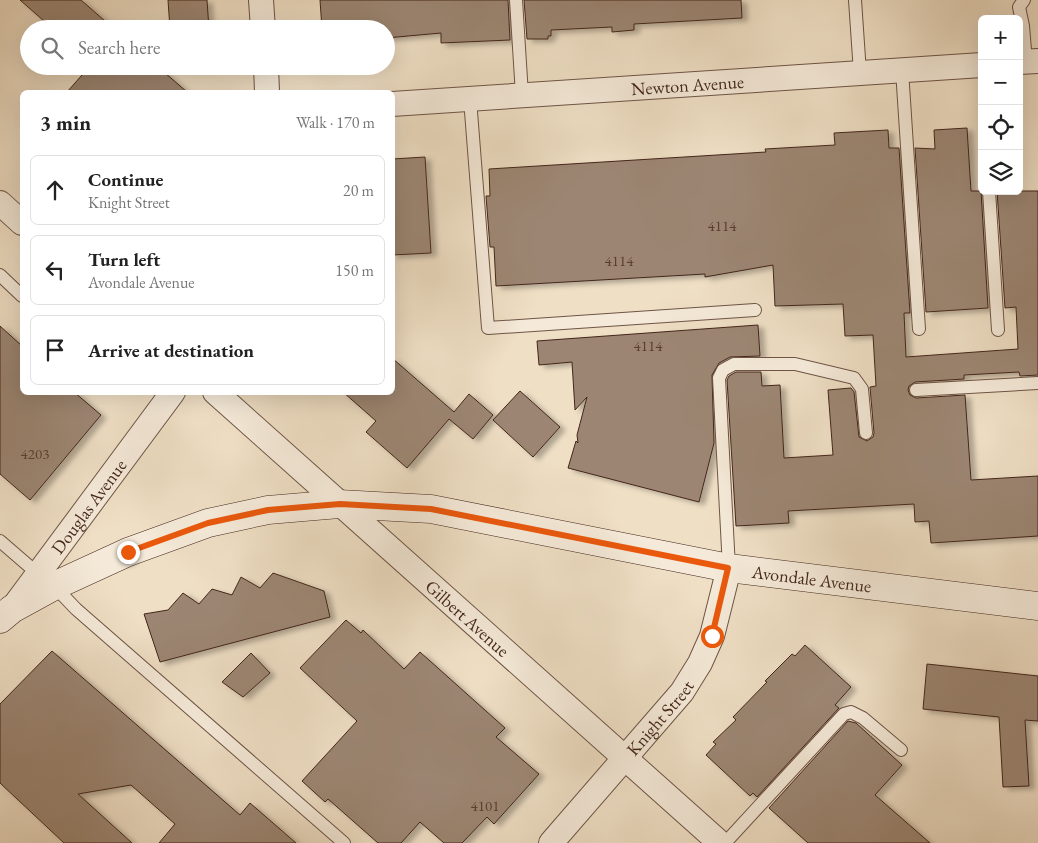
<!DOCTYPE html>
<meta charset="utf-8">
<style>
:root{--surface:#fff;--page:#f2f2f2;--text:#222;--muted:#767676;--line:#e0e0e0}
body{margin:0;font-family:"EB Garamond",serif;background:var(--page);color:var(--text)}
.controls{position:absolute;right:15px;top:15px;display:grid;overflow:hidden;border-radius:8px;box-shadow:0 5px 20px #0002}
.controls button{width:45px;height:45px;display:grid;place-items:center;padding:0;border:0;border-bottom:1px solid var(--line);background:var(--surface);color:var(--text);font:25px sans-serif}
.stop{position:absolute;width:15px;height:15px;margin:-11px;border:4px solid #ea580c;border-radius:50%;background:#fff}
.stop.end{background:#ea580c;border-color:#fff;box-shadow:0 1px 5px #0008}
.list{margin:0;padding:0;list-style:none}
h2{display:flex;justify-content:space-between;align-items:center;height:65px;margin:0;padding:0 20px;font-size:21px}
h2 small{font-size:16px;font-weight:400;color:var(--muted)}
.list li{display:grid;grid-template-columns:32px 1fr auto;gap:15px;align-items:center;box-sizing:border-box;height:70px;margin:0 10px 10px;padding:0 10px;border:1px solid var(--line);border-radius:8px}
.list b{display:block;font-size:19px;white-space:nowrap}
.list p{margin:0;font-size:16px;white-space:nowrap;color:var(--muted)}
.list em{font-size:16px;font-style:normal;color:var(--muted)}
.icon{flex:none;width:28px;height:28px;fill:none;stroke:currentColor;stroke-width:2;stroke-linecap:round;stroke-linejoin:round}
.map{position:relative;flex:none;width:1038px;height:843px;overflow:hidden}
.search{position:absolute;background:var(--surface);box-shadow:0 5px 20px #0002;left:20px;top:20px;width:375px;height:55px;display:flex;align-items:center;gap:12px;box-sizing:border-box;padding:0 18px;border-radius:28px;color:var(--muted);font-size:19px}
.panel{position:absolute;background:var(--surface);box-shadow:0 5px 20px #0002;left:20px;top:90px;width:375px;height:305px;border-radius:8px}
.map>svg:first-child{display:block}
.building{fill:#9c8673;stroke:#43261b;filter:url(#shadow)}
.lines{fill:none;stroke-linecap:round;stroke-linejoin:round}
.lane-casing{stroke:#6e5446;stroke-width:14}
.street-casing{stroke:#6e5446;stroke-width:26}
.secondary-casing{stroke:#43261b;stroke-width:29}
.lane{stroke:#f5ead9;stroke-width:12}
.street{stroke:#f5ead9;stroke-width:24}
.secondary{stroke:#f5ead9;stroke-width:28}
.route{stroke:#ea580c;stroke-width:6}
.labels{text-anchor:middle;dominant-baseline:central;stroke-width:4;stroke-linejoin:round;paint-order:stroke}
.number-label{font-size:15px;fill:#593e31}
.street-label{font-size:18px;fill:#43261b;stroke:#f5ead9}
</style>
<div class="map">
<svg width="1038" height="843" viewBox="0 0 1038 843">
<defs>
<filter id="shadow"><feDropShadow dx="5.5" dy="3" stdDeviation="2.5" flood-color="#0004"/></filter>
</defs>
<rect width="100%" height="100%" fill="#efdfc5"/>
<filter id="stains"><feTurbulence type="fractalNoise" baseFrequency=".004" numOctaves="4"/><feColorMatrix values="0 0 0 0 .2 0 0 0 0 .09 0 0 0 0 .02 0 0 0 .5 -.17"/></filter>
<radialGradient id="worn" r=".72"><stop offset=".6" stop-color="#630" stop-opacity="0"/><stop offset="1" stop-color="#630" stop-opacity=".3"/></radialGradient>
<path class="building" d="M 20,0 L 81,0 L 114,29 L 53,29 Z
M 168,0 L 207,0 L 209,29 L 170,29 Z
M 320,0 L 508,0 L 510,40 L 441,43 L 441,33 L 386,38 L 386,29 L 322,29 Z
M 524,0 L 741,0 L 742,18 L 634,24 L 634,30 L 612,32 L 612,27 L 551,30 L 551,36 L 548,36 L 548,39 L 527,39 Z
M 90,66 L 157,66 L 187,92 L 67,92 Z
M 967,128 L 971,191 L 981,191 L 988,308 L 926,312 L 915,148 L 935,149 L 934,130 Z
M 888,130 L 889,148 L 899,148 L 910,313 L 904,313 L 906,357 L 1018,349 L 1016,307 L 1005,308 L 997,191 L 1038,191 L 1038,375 L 1020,376 L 1019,372 L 964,375 L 964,379 L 915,382 L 909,386 L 908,390 L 910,395 L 916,398 L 965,395 L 971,480 L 1038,476 L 1038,536 L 931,543 L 929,521 L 915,522 L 914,504 L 788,511 L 789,523 L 736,526 L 727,380 L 729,376 L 736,372 L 761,372 L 762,386 L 780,385 L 784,458 L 833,455 L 828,390 L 851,388 L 854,392 L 859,437 L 867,441 L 873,437 L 874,433 L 870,387 L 876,386 L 873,335 L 845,336 L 843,304 L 775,306 L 773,265 L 705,277 L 705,274 L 496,286 L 494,247 L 490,247 L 486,196 L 490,196 L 489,169 L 766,152 L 765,149 L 835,145 L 834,133 Z
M 425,157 L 431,253 L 392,255 L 392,159 Z
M 758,325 L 760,356 L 730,357 L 719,363 L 712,375 L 714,443 L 699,502 L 568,468 L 576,441 L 578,443 L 577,435 L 587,397 L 575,410 L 572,362 L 539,365 L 537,341 Z
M 0,326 L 22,346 L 22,392 L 74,392 L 101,415 L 30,500 L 0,474 Z
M 392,358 L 454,412 L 469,394 L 493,415 L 473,439 L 449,419 L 407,468 L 366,432 L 376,421 L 343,392 L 392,392 Z
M 520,391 L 560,427 L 533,457 L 493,420 Z
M 273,573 L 324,591 L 330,617 L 160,662 L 144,614 L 168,610 L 183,593 L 199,604 L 212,589 L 232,595 L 241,577 L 260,588 Z
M 346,620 L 361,633 L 363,630 L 404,669 L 420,652 L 505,728 L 496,737 L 539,774 L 494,824 L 487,817 L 462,843 L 444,843 L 420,822 L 401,843 L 378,843 L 328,799 L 325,802 L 302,781 L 357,721 L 300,668 Z
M 805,645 L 851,687 L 835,705 L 839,708 L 757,797 L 753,793 L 750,796 L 706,755 L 716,744 L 713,742 L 736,720 L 733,717 L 767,682 L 765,681 L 792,654 L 795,656 Z
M 52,651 L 240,815 L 250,803 L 296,843 L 159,843 L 175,824 L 131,785 L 78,794 L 132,843 L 64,843 L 0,783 L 0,704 Z
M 251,653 L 270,673 L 243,697 L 222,682 Z
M 927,664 L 1038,676 L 1038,721 L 1025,720 L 1029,786 L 1003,787 L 999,717 L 923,709 Z
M 848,721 L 856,723 L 902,765 L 875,795 L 930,843 L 808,843 L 769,808 Z"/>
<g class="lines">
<g class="lane-casing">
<path id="lane" d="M 516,0 L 522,95
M 855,0 L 860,73
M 1024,0 L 1019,7 L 1023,26 L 1026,62
M 902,70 L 919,329
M 470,99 L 488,328 L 755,310
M 989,191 L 998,330
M 0,275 L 22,296
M 916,390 L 1038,383
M 0,541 L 37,573
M 729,568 L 719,378 L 723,370 L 734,364 L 795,364 L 854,378 L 862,389 L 866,433
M 54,586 L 76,609 L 344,843
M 725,843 L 844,714 L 851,712 L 863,718 L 901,750"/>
</g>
<g class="street-casing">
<g id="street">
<path d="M 261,0 L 263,29"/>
<path d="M 1019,62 L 1038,61"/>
<path d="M 266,66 L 267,92"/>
<path id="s1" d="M 392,104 L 982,65"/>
<path d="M 0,203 L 22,223"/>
<path id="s2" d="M 215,392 L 720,843"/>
<path id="s3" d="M 12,609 L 173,392"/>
<path id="s4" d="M 551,843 L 682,692 L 700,663 L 712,636 L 729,568"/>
</g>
</g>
<g class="secondary-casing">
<g id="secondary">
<path id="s5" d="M 0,619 L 12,609 L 54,586 L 128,552 L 208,523 L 268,510 L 339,504 L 431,509 L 729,568 L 1038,606"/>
</g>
</g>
<use href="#lane" class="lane"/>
<use href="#street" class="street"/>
<use href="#secondary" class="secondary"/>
</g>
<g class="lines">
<path class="route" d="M 128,552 L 208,523 L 268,510 L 340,504 L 431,509 L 728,568 L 712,636"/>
</g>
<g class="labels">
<g class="number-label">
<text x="722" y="225">4114</text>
<text x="619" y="260">4114</text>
<text x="648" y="345">4114</text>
<text x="35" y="453">4203</text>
<text x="485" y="805">4101</text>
</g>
<g class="street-label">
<text stroke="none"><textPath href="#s1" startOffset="296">Newton Avenue</textPath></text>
<text stroke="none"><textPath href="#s3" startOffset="128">Douglas Avenue</textPath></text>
<text stroke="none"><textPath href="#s5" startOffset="842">Avondale Avenue</textPath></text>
<text stroke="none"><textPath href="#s2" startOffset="339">Gilbert Avenue</textPath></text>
<text stroke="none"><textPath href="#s4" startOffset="166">Knight Street</textPath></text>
</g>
</g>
<rect width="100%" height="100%" filter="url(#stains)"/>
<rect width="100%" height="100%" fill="url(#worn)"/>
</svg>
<div class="controls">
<button>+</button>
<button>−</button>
<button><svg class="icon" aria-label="locate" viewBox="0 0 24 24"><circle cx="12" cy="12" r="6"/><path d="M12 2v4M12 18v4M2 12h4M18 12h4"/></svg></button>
<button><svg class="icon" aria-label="layers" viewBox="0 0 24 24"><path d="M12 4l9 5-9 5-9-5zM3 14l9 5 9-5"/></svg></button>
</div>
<div class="stop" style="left:712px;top:636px"></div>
<div class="stop end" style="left:128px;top:552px"></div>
<div class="search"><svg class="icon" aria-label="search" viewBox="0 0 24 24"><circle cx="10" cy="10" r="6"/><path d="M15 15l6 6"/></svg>Search here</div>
<section class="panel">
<h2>3 min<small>Walk · 170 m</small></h2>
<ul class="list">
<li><svg class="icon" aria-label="ahead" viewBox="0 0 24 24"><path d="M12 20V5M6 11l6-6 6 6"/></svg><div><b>Continue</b><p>Knight Street</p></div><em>20 m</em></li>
<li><svg class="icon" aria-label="left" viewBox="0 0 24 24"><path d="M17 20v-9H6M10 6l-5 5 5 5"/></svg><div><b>Turn left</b><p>Avondale Avenue</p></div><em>150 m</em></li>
<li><svg class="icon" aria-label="arrive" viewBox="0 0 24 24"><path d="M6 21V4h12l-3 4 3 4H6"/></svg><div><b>Arrive at destination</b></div></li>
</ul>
</section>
</div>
